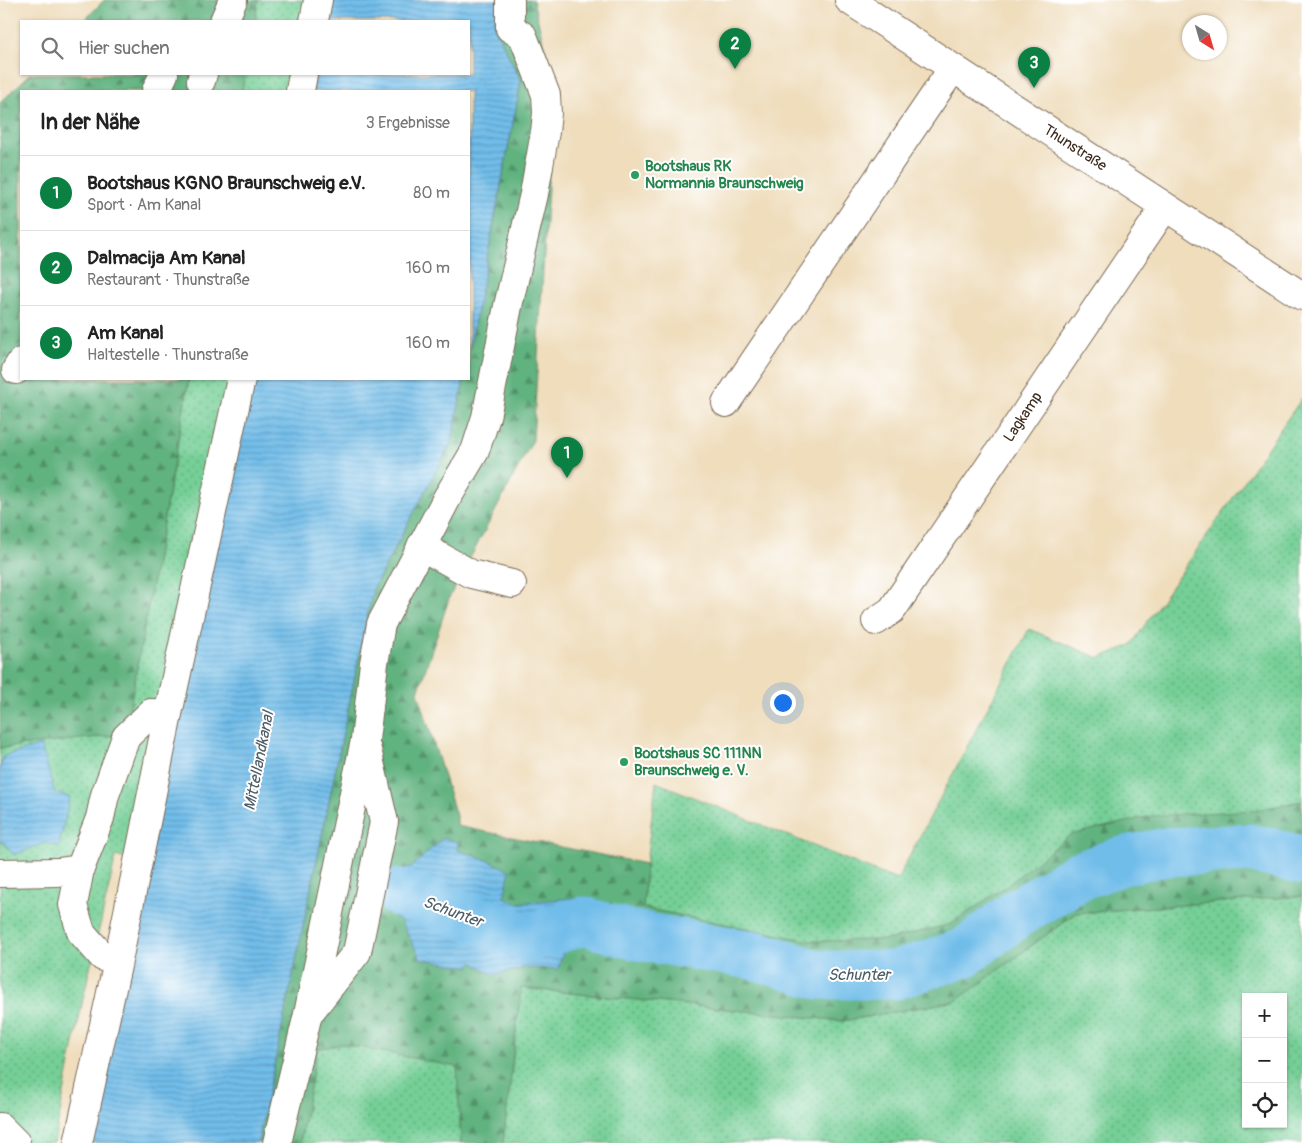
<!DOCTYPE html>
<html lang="de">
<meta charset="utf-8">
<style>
:root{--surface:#fff;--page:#f2f2f2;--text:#222;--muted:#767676;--line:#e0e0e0;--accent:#0b8043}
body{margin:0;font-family:Pangolin,sans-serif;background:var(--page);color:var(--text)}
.controls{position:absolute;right:15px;bottom:15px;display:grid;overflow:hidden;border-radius:0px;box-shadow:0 1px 4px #0004}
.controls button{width:45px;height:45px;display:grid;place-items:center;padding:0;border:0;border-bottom:1px solid var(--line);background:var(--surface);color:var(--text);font:25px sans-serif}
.compass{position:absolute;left:1182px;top:15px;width:45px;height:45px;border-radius:50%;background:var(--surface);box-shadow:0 1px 4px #0004;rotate:143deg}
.you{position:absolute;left:782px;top:702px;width:18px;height:18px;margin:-12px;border:4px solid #fff;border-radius:50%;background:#1a73e8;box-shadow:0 0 0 8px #1a73e833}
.badge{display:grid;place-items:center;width:32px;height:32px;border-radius:50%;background:var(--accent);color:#fff;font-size:16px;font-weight:700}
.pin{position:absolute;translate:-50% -41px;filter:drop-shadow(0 1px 2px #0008)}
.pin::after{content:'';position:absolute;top:26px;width:18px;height:15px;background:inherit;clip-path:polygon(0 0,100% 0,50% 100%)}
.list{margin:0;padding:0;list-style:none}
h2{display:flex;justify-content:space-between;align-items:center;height:65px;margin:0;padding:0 20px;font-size:21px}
h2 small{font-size:16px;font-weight:400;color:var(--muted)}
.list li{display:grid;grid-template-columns:32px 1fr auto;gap:15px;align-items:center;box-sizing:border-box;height:75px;padding:0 20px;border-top:1px solid var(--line)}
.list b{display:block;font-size:19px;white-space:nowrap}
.list p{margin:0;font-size:16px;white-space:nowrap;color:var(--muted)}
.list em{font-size:16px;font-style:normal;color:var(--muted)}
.icon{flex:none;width:28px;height:28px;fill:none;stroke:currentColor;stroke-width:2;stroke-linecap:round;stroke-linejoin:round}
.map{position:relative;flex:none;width:1302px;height:1143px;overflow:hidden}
.search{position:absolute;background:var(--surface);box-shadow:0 1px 4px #0004;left:20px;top:20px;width:450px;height:55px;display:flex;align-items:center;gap:12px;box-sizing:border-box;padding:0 18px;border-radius:0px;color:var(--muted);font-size:19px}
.panel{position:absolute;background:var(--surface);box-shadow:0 1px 4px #0004;left:20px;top:90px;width:450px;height:290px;border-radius:0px}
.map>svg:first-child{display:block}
.grass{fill:url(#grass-dots);stroke:#587c5a;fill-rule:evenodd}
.forest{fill:url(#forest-firs);stroke:#4e6e4e}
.water{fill:url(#water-rules);stroke:#567484}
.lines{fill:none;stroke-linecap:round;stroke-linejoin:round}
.river{stroke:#71bdea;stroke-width:49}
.minor-casing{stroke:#7a6955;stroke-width:30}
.minor{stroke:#fff;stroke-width:28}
.leisure-dot{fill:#2e9e5b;stroke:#fff;stroke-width:2}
.labels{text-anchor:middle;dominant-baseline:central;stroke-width:4;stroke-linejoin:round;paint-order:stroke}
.street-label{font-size:15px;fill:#3b2a1e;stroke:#fff}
.leisure-label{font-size:15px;font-weight:bold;fill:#27864d;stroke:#fff;text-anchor:start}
.water-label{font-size:16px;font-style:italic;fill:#4e5d65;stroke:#fff}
</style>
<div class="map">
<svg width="1302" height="1143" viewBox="0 0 1302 1143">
<defs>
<pattern id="grass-dots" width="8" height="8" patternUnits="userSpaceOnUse" patternTransform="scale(1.25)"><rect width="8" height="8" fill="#75cf96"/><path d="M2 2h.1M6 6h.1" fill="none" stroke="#61a87a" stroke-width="1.8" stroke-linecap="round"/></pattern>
<pattern id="forest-firs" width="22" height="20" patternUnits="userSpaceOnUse" patternTransform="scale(1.25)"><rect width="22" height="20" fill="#60b27f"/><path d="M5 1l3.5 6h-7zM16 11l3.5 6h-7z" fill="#509167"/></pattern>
<pattern id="water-rules" width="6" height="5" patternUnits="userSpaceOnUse" patternTransform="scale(1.25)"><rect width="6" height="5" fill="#71bdea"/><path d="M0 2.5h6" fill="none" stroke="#5e9abd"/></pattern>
</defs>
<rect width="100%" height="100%" fill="#fff"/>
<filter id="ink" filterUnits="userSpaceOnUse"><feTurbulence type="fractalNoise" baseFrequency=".02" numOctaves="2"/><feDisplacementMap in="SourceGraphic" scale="10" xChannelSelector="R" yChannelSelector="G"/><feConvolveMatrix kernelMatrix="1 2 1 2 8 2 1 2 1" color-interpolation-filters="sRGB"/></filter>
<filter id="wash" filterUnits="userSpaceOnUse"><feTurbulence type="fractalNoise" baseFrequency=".0096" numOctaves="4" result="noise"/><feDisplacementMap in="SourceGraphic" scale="20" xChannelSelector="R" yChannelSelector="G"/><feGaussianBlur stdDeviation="1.12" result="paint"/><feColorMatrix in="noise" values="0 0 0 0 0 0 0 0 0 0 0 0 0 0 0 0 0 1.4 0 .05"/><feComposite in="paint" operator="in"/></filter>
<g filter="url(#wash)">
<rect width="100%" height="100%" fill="#efddbc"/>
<path class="grass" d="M 258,0 L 333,0 L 328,21 L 255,21 Z
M 245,74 L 317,74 L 313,91 L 242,91 Z
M 189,379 L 252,379 L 148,867 L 116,856 L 83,999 L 54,1143 L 0,1143 L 0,748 L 125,734 Z
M 1302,398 L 1302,801 L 1256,810 L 1009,884 L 951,924 L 887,940 L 810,941 L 643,908 L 646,864 L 656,782 L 897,880 L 1029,629 L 1099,658 L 1131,645 Z
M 1302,896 L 1302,1143 L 503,1143 L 521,988 L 843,1021 L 956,1001 L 1076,913 ZM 1246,997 L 1283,997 L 1283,1124 L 1246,1124 Z
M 343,1044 L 458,1067 L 461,1143 L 300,1143 L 317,1049 Z"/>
<path class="forest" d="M 104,0 L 258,0 L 255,21 L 84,21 Z
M 499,0 L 533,0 L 554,86 L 533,440 L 450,596 L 418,692 L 457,819 L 457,826 L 646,864 L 643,908 L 810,941 L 887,940 L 951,924 L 1009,884 L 1070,835 L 1151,816 L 1256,810 L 1302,801 L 1302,896 L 1076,913 L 956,1001 L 843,1021 L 521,988 L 503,1143 L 461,1143 L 457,1067 L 343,1044 L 317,1049 L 300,1143 L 258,1143 L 373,589 L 452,441 L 464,379 L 469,379 L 469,352 L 521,81 L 494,26 Z
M 30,74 L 245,74 L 242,91 L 21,91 L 21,379 L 189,379 L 125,734 L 0,748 L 0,103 Z"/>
<path class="water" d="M 333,0 L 499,0 L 494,26 L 521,81 L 469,352 L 469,91 L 313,91 L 317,74 L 469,74 L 469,21 L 328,21 Z
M 252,379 L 464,379 L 452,441 L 373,589 L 258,1143 L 89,1143 Z
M 41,745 L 55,793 L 70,797 L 59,846 L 45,843 L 14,855 L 4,843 L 0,842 L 0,767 L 4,756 Z
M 443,838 L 458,842 L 457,850 L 492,862 L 510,871 L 504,897 L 517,903 L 585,897 L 592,920 L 575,943 L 563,953 L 558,969 L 525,968 L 494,975 L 472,962 L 469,967 L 421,959 L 400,920 L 395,918 L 406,867 L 411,868 Z"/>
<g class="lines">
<path class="river" d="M 400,893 L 528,938 L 583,921 L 633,935 L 758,956 L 819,975 L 896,975 L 964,953 L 1019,912 L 1079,876 L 1122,861 L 1166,852 L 1250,848 L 1302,860"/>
</g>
</g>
<g filter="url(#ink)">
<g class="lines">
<g class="minor-casing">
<path id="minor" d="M 849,0 L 1302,296
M 224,21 L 233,0
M 314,21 L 318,0
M 201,81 L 203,74
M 156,91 L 164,74
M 300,91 L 303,74
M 16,370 L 21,362
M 726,403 L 953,68
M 421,546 L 471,574 L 512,584
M 876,621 L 892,610 L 1165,207
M 0,873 L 58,872 L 80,869
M 118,961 L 103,957 L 81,932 L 73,905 L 80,869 L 100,818 L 105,795 L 126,737 L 151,713 L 168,714
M 312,1009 L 357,952 L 384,822 L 367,750
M 0,1127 L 16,1143
M 78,1143 L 118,961 L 168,714 L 241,379
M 277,1143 L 308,1014 L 365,740 L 374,663 L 381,624 L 447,498 L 475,451 L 486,417 L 508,306 L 534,194 L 545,132 L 547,113 L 546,95 L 523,36 L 510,28 L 510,0"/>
</g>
<use href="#minor" class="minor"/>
</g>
</g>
<g class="leisure-dot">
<circle cx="635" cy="175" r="5"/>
<circle cx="624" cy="762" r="5"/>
</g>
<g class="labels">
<g class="street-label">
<text transform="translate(1075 148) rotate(33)">Thunstraße</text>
<text transform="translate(1023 417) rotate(-56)">Lagkamp</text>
</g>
<g class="leisure-label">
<text x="645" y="166">Bootshaus RK<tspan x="645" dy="17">Normannia Braunschweig</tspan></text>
<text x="634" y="753">Bootshaus SC 111NN<tspan x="634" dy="17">Braunschweig e. V.</tspan></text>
</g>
<g class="water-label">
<text transform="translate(259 761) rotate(-79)">Mittellandkanal</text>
<text transform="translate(453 912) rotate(20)">Schunter</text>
<text x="859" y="975">Schunter</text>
</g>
</g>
</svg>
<div class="controls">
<button>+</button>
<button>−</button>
<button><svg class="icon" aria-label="locate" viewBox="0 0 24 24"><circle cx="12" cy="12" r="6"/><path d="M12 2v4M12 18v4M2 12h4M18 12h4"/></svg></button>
</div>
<svg class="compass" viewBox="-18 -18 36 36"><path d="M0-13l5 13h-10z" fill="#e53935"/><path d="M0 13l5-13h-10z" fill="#767676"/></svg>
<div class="you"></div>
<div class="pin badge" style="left:567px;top:478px">1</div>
<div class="pin badge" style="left:735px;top:69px">2</div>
<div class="pin badge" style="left:1034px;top:88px">3</div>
<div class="search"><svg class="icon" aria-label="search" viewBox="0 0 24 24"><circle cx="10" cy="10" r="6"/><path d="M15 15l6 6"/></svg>Hier suchen</div>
<section class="panel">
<h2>In der Nähe<small>3 Ergebnisse</small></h2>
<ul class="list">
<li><span class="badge">1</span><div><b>Bootshaus KGNO Braunschweig e.V.</b><p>Sport · Am Kanal</p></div><em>80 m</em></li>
<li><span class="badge">2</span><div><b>Dalmacija Am Kanal</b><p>Restaurant · Thunstraße</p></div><em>160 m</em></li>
<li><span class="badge">3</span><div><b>Am Kanal</b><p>Haltestelle · Thunstraße</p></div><em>160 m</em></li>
</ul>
</section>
</div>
